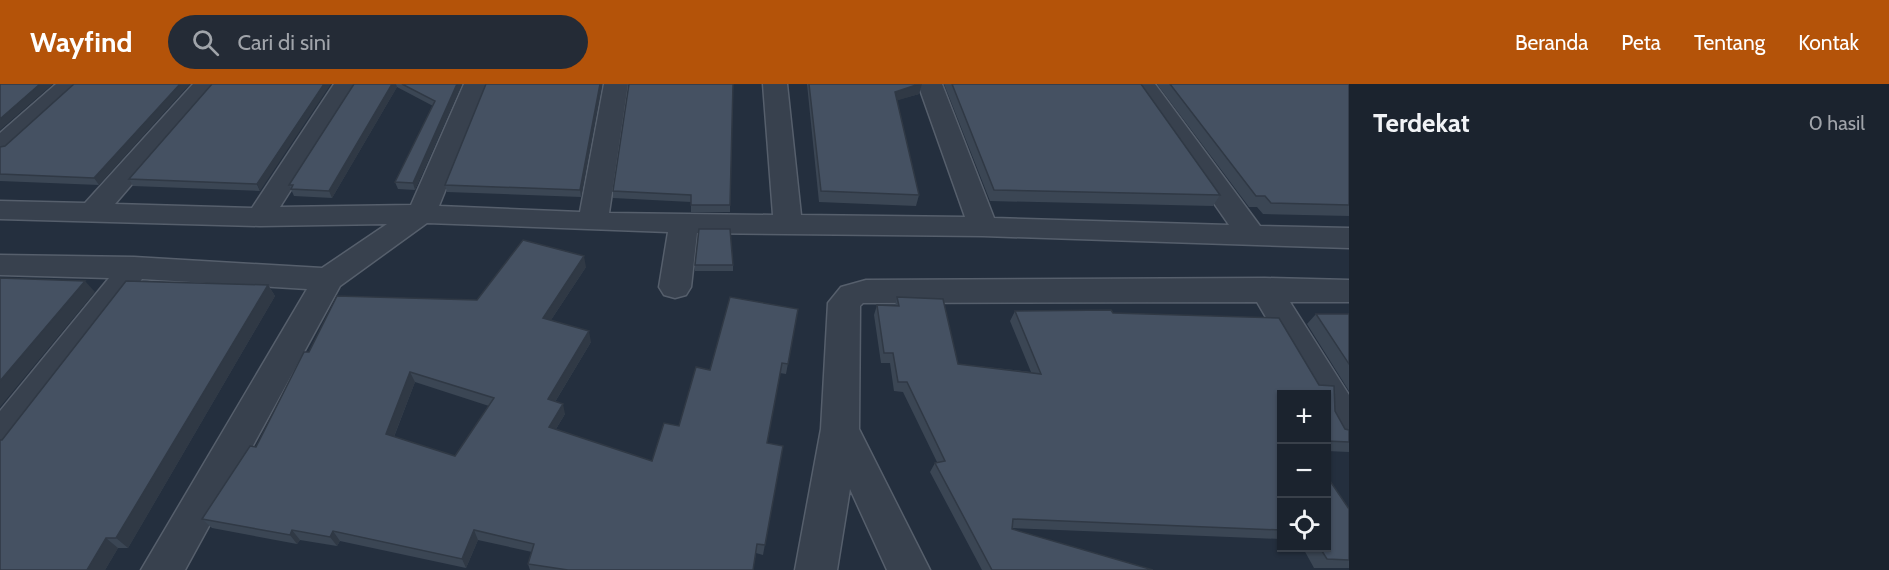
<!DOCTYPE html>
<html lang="id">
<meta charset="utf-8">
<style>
:root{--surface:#1b232e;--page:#242b36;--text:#f1f3f6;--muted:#a0a4aa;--line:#39404a;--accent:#b45309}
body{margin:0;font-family:Cabin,sans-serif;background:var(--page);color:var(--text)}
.controls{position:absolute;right:18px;bottom:18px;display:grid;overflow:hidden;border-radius:0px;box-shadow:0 2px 4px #0004}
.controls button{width:54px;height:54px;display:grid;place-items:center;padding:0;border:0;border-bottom:2px solid var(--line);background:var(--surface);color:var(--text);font:30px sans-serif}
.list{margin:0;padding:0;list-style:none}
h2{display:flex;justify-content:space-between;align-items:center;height:78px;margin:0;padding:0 24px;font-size:26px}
h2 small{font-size:20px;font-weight:400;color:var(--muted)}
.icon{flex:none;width:33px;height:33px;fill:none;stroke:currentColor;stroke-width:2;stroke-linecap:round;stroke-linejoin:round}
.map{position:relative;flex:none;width:1349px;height:486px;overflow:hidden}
header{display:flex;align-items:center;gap:36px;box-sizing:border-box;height:84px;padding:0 30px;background:var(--accent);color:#fff}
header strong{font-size:28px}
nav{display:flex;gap:33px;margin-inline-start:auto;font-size:21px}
.search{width:420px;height:54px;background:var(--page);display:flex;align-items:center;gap:15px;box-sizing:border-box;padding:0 21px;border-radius:33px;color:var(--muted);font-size:22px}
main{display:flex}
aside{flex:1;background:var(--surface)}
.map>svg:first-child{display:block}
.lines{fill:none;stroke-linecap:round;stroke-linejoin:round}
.street-casing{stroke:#565f6c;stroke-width:3}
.street{fill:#38414e;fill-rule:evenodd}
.wall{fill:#3b4654;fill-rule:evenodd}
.shaded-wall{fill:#303945}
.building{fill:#455162;stroke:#303945;stroke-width:1.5;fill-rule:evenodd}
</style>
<header>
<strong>Wayfind</strong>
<div class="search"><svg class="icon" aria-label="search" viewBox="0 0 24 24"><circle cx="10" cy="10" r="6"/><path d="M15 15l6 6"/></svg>Cari di sini</div>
<nav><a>Beranda</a><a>Peta</a><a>Tentang</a><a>Kontak</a></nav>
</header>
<main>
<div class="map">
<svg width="1349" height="486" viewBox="0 0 1349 486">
<rect width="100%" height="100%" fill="#242f3e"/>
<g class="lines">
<g class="street-casing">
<path id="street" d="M 56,0 L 82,0 L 9,67 L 0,70 L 0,49 Z
M 193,0 L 218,0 L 115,120 L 252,124 L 334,0 L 358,0 L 280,123 L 411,121 L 464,0 L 488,0 L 439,122 L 580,128 L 604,0 L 628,0 L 609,129 L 773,131 L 763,0 L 787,0 L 801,131 L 965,133 L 918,0 L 942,0 L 994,134 L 1229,141 L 1131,0 L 1155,0 L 1260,142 L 1349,144 L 1349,164 L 983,152 L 697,149 L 691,203 L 686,211 L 675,214 L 664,211 L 659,203 L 668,148 L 427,139 L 340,202 L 185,486 L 141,486 L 307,205 L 142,195 L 13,365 L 0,370 L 0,327 L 109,194 L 0,191 L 0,171 L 134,173 L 322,184 L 387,140 L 260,142 L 0,135 L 0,117 L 85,119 Z
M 1265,194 L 1349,196 L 1349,218 L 1290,218 L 1349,311 L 1349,357 L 1336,353 L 1326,337 L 1326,310 L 1311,310 L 1257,218 L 863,219 L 860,222 L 859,345 L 930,486 L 887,486 L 850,405 L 837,486 L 795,486 L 821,345 L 828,219 L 841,203 L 866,196 Z"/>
</g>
<use href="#street" class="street"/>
</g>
<path class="wall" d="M 74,0 L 99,101 L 0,97 L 0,63 L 5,62 Z
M 212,0 L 260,107 L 133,102 L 129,95 Z
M 354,0 L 462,0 L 415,106 L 398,105 L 395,98 L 433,22 L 397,3 L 332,114 L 294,112 L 289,101 Z
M 486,0 L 602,0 L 581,113 L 447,108 L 445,101 Z
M 629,0 L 730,121 L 730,128 L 691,128 L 691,118 L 613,114 L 613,107 Z
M 807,0 L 922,0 L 919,10 L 897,16 L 919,111 L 916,122 L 819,118 Z
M 944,0 L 1141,0 L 1220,111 L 1213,122 L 990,117 Z
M 1157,0 L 1349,0 L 1349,132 L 1263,130 L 1257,123 L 1249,123 Z
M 695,181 L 733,181 L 733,187 L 695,187 Z
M 586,183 L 551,236 L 591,258 L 555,318 L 565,330 L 556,345 L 652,377 L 679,342 L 710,286 L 798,225 L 786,290 L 780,289 L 767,359 L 783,362 L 763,471 L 756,469 L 753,486 L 530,486 L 528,480 L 532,468 L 478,456 L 466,484 L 340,457 L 337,462 L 300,456 L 297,460 L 212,444 L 202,435 L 256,363 L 309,268 ZM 415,298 L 489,322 L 455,372 L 394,353 Z
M 268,201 L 275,212 L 128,464 L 118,464 L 105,486 L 0,486 Z
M 897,213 L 943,215 L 958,280 L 1031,288 L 1010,237 L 1015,227 L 1111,226 L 1113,229 L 1279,234 L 1319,301 L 1334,302 L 1335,327 L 1345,345 L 1349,346 L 1349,368 L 1326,367 L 1326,310 L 1281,310 L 1281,455 L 1012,444 L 1012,445 L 1153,486 L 982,486 L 930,388 L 935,379 L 937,378 L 903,308 L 894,307 L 890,279 L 881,279 L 874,231 L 877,221 L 895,222 Z
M 1316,230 L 1349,230 L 1349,307 L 1307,240 Z
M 1349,425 L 1349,484 L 1314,484 L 1303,464 L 1326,464 Z"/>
<path class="shaded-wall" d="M 40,0 L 53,0 L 0,46 L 0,35 Z
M 180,0 L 190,0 L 99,101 L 94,94 Z
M 324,0 L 331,0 L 260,107 L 257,100 Z
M 392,0 L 396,0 L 397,3 L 332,114 L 329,107 Z
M 457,0 L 462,0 L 415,106 L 413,99 Z
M 600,0 L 602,0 L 581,113 L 580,106 Z
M 919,0 L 922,0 L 919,10 L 892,18 L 895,8 Z
M 584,172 L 586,183 L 545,245 L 543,234 Z
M 85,197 L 95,208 L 0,323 L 0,297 Z
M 268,201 L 275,212 L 128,464 L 116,454 Z
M 589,247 L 591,258 L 550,326 L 548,315 Z
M 410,288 L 415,298 L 391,360 L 386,350 Z
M 563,320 L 565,330 L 551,353 L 549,343 Z
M 292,446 L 300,456 L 297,460 L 290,451 Z
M 474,446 L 478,456 L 466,484 L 462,475 Z
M 333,447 L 340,457 L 337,462 L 330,453 Z
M 106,454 L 118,464 L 105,486 L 87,486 Z"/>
<path class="building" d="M 0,0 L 40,0 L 0,35 Z
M 74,0 L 180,0 L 94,94 L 0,90 L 0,63 L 5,62 Z
M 212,0 L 324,0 L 257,100 L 129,95 Z
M 354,0 L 392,0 L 329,107 L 291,105 L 293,101 L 289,101 Z
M 402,0 L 457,0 L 413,99 L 395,98 L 435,17 Z
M 486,0 L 600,0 L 580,106 L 445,101 Z
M 629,0 L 733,0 L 730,121 L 691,121 L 691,111 L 613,107 Z
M 809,0 L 919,0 L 895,8 L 919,111 L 821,107 Z
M 952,0 L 1141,0 L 1220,111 L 994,106 Z
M 1170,0 L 1349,0 L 1349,121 L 1271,119 L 1265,112 L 1256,112 Z
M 699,145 L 730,145 L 733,181 L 695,181 Z
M 523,156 L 584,172 L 543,234 L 589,247 L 548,315 L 563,320 L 549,343 L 652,377 L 664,339 L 679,342 L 696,283 L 710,286 L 730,213 L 798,225 L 788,280 L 782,279 L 767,359 L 783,362 L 765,461 L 757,460 L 753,486 L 568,486 L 528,480 L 534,460 L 474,446 L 462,475 L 333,447 L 330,453 L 292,446 L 290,451 L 202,435 L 250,362 L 256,363 L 304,268 L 309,268 L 337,212 L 477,216 ZM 410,288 L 494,314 L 455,372 L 386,350 Z
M 0,194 L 85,197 L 0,297 Z
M 126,197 L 268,201 L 116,454 L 106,454 L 87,486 L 0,486 L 0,356 L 2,356 Z
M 897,213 L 943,215 L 958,280 L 1041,290 L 1015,227 L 1111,226 L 1113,229 L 1279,234 L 1319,301 L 1334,302 L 1335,327 L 1345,345 L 1349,346 L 1349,358 L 1326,357 L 1326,310 L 1281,310 L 1281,446 L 1013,435 L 1012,445 L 1153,486 L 992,486 L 935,379 L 945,377 L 907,298 L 898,298 L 893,269 L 884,269 L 877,221 L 899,222 Z
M 1316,230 L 1349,230 L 1349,280 Z
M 1326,391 L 1349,425 L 1349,476 L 1327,475 L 1320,464 L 1326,464 Z"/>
</svg>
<div class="controls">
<button>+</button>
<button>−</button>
<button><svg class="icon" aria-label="locate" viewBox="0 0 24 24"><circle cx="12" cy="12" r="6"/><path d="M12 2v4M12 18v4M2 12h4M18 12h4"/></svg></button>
</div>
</div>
<aside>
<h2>Terdekat<small>0 hasil</small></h2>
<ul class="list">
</ul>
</aside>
</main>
